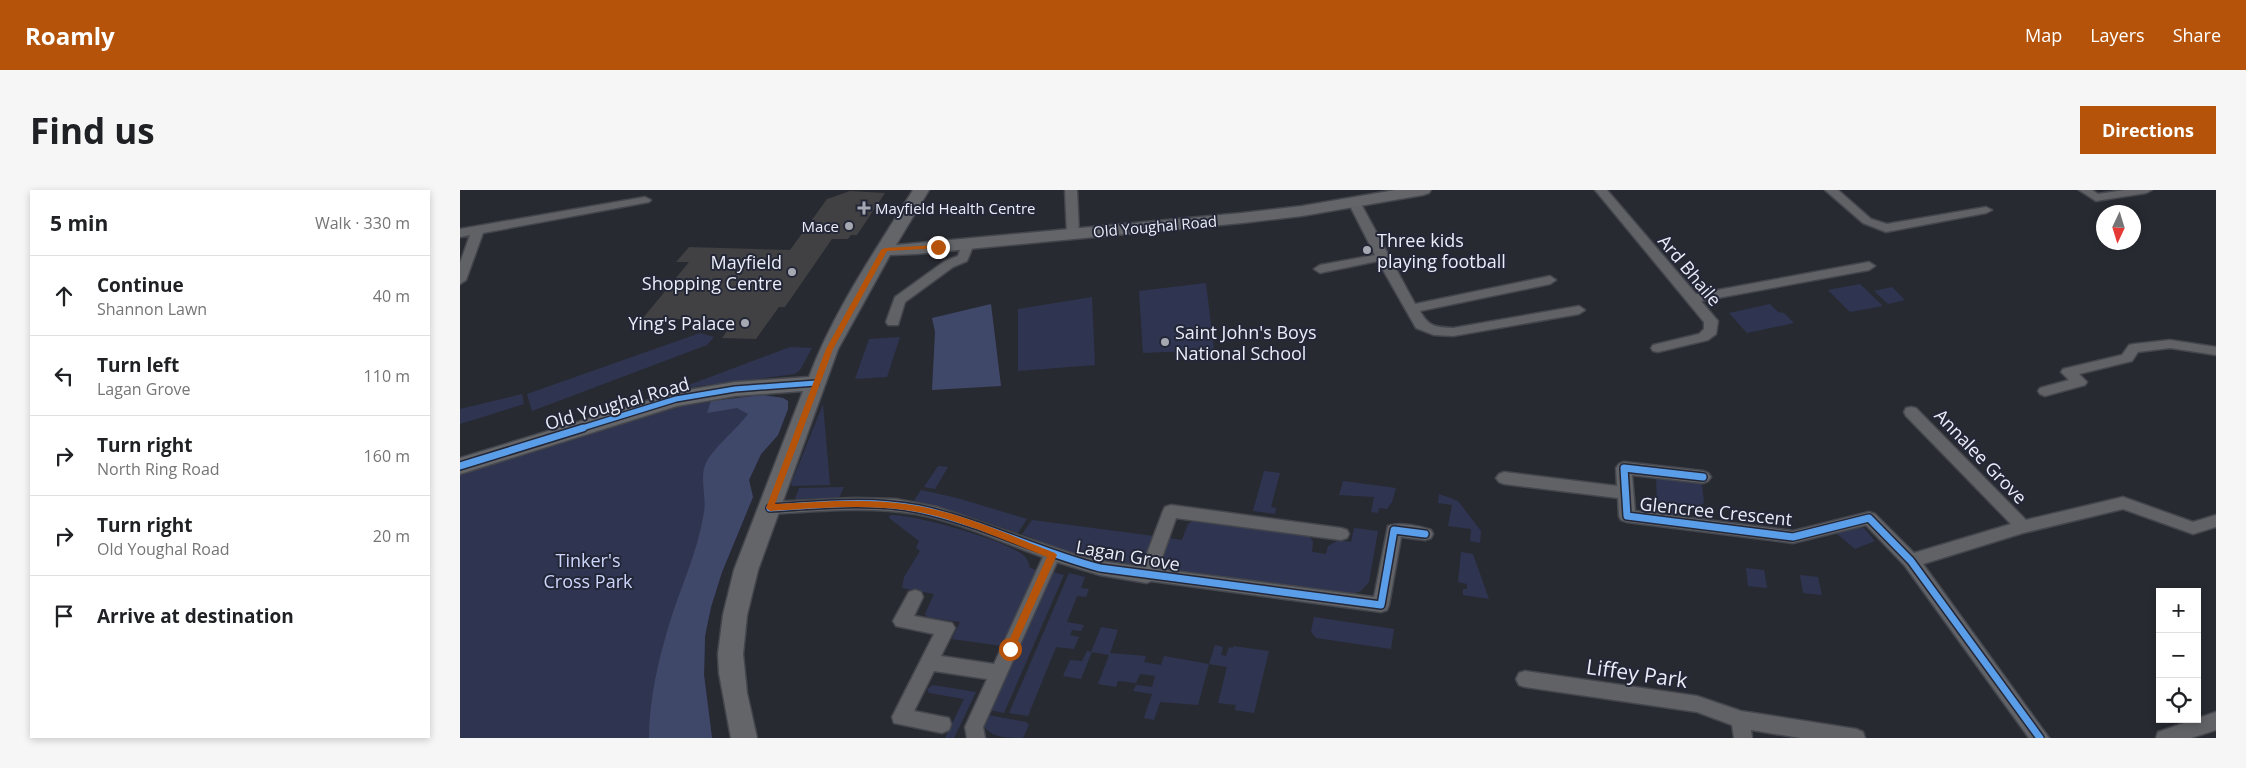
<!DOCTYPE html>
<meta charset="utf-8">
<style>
:root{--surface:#fff;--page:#f6f6f6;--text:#202124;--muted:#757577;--line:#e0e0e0;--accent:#b45309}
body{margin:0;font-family:"Open Sans",sans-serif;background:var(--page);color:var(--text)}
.controls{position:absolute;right:15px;bottom:15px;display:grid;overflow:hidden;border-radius:0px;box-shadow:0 2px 8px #0003}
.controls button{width:45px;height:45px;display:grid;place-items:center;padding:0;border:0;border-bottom:1px solid var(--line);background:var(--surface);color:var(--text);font:25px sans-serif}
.compass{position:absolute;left:1636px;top:15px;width:45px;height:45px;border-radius:50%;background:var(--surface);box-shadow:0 2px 8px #0003;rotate:184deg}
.stop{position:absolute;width:15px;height:15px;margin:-11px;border:4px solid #b45309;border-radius:50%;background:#fff}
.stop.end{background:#b45309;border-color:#fff;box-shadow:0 1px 5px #0008}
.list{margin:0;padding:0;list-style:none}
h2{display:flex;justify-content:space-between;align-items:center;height:65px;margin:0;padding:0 20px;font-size:21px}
h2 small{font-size:16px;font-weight:400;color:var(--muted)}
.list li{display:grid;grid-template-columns:32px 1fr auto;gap:15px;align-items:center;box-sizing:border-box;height:80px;padding:0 20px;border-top:1px solid var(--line)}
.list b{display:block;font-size:19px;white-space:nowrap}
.list p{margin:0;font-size:16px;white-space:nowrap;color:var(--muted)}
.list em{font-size:16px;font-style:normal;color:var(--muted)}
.icon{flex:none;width:28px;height:28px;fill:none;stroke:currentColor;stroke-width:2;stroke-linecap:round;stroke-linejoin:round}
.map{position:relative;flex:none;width:1756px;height:548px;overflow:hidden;border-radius:0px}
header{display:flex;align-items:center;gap:30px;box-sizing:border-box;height:70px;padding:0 25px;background:var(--accent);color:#fff}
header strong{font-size:24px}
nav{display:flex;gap:28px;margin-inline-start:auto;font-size:18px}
.intro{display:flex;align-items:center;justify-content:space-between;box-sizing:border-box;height:120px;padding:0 30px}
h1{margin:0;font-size:35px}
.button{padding:12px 22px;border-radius:0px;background:var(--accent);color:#fff;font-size:18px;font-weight:700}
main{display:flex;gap:30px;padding:0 30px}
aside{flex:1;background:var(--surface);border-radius:0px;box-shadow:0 2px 8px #0003}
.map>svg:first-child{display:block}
.green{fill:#2f3551}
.forest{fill:#404869}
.building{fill:#414042}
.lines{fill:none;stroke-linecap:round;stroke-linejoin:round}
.street-casing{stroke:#44464d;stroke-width:3}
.secondary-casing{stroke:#44464d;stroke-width:3}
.street{fill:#616266;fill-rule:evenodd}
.secondary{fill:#646569;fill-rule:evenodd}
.cycleway-far1-casing{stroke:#232737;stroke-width:8}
.cycleway-casing{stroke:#232737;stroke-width:10}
.cycleway-far1{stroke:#5a9eea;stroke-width:5}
.cycleway{stroke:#5a9eea;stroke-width:7}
.route{fill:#b45309}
.poi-dot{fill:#a6a9b2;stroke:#232737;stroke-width:2}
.labels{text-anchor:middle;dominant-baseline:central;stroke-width:4;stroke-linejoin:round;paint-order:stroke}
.far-poi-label{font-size:15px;fill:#eaedf7;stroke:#232737;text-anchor:start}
.far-street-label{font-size:15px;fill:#eaedf7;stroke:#232737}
.poi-label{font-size:18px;fill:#eaedf7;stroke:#232737;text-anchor:start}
.street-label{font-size:18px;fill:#eaedf7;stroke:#232737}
.park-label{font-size:18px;fill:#cdd7fe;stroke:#232737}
.near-street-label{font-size:21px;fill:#eaedf7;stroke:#232737}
</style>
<header>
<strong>Roamly</strong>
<nav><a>Map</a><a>Layers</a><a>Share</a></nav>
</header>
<div class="intro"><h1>Find us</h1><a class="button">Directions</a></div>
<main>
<aside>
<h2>5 min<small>Walk · 330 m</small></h2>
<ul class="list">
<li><svg class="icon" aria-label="ahead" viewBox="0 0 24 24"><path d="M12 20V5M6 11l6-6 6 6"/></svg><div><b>Continue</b><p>Shannon Lawn</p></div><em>40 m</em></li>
<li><svg class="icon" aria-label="left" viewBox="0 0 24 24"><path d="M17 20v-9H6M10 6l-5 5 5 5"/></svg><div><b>Turn left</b><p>Lagan Grove</p></div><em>110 m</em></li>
<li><svg class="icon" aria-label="right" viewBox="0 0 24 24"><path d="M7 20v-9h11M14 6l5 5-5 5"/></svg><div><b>Turn right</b><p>North Ring Road</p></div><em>160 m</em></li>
<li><svg class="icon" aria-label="right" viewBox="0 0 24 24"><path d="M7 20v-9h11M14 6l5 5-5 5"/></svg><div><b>Turn right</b><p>Old Youghal Road</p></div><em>20 m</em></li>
<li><svg class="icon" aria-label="arrive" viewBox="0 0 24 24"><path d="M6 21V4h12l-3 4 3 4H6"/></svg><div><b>Arrive at destination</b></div></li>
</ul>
</aside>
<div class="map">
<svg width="1756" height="548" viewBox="0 0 1756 548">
<rect width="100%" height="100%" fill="#282a32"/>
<path class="green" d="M 746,93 L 754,160 L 683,163 L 679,101 Z
M 1400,94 L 1423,116 L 1390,122 L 1368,100 Z
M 1432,97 L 1445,110 L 1428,114 L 1414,101 Z
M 632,107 L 635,175 L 558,181 L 558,119 Z
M 1310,114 L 1318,122 L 1324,123 L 1334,133 L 1287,143 L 1269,123 Z
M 240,143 L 254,147 L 247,155 L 72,221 L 67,204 Z
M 440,147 L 427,187 L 395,189 L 409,149 Z
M 330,157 L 352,158 L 340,180 L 335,184 L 239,196 L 194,208 Z
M 62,204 L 64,214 L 0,234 L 0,219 Z
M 303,205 L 323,208 L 328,211 L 328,219 L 318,245 L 301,264 L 289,290 L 293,307 L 262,382 L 251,417 L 245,446 L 244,485 L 252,548 L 0,548 L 0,284 L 218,217 L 282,207 Z
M 363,214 L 370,295 L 332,296 L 331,294 Z
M 478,276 L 488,277 L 475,299 L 464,297 Z
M 804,281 L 820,283 L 811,317 L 816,318 L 815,324 L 793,321 Z
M 1196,288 L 1242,294 L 1244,313 L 1239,316 L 1197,311 Z
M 883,291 L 936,298 L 932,312 L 927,319 L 919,318 L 918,323 L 911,322 L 914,307 L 879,305 Z
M 384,297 L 379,308 L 335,309 L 339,298 Z
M 461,300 L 497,308 L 567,329 L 558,343 L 511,327 L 453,312 Z
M 979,304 L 998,311 L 1021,341 L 1020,353 L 1010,351 L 1011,339 L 988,336 L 992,315 L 978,313 Z
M 1183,312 L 1223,317 L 1224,328 C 1211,326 1187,327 1183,312 Z
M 430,325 C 453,324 546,350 563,365 C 567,368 569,373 570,378 L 577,380 L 542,456 L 492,449 L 500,432 L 467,427 L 465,424 L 474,404 L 442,398 L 444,387 L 460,361 L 456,358 L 459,351 L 429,328 Z
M 572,330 L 694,346 C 691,355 688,368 680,373 C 661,388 584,352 562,344 Z
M 734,330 L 849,346 L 853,352 L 852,362 L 866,364 L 868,356 L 879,350 L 891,352 L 894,338 L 918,341 L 909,392 L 901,401 L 889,405 L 711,382 L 700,371 L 709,348 L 722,350 L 728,334 Z
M 1395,338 L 1404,338 L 1415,351 L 1395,359 L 1376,343 Z
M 1001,362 L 1013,364 L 1029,409 L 1003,405 L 1003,399 L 1007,399 L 1007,394 L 998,392 Z
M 1286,378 L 1304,380 L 1307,398 L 1288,396 Z
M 593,382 L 604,385 L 544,523 L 530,520 Z
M 609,383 L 625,387 L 621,398 L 629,399 L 626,407 L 617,406 L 607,432 L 624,435 L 621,441 L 612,440 L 610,445 L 619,447 L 614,459 L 596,457 L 568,526 L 549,523 Z
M 1340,385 L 1358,387 L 1362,405 L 1343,403 Z
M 854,427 L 934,439 L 931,459 L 856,448 L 851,442 Z
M 641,437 L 658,440 L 650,463 L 686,466 L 684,472 L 701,475 L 704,466 L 749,474 L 755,455 L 763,457 L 761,465 L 766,466 L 769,457 L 773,458 L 773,456 L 809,461 L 794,523 L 775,520 L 776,515 L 758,513 L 767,477 L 749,474 L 738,515 L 700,512 L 694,530 L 684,528 L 692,504 L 673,501 L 676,495 L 692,497 L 695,486 L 680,484 L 676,493 L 658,491 L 656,497 L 638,494 L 649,465 L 632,462 L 621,489 L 603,486 L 610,470 L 622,471 L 627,461 L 631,462 Z
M 473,495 L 516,502 L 494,548 L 485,548 L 504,509 L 469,503 L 467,499 Z
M 528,525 L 566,532 L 569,535 L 563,548 C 549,548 531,548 524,536 Z"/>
<path class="forest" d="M 531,114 L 541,196 L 472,200 L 475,142 L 472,128 Z
M 303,205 L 323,208 L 328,211 L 328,219 L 318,245 L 301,264 L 289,290 L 293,307 L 262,382 L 251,417 L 245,446 L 244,485 L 252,548 L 189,548 C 189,511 198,471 209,435 C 220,398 238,362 244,322 C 247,307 239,288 246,273 C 253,258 277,239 288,224 L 277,218 L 247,223 L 251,211 Z"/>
<path class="building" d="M 390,1 L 425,3 L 397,45 L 391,45 L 388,49 L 372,49 L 325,117 L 319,117 L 296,149 L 262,148 L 274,131 L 183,128 L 229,72 L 216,72 L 229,57 L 330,60 L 367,9 Z"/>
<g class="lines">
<g class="street-casing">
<path id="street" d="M 605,0 L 617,0 L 619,44 L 613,48 L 607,44 Z
M 1135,0 L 1147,0 L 1236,104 L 1409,72 L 1415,76 L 1409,80 L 1241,111 L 1258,131 L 1256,144 L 1248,150 L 1198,162 L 1193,161 L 1191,158 L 1193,155 L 1239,144 L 1244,139 L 1244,132 Z
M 1365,0 L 1378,0 L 1411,29 L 1427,34 L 1526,17 L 1532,20 L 1526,23 L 1426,42 L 1403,33 Z
M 1619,0 L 1632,0 L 1638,4 L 1665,0 L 1692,0 L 1686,3 L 1636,11 Z
M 185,7 L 191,10 L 189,12 L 23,43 L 6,90 L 0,94 L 0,73 L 10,45 L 0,47 L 0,39 Z
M 894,9 L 900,12 L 955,114 L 1090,86 L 1096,90 L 1090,94 L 960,121 C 969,137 975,137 993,138 L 1119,116 L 1125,120 L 1119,124 L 993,146 L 974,145 L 956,138 L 918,71 L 860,83 L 854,79 L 860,75 L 915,65 L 888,12 Z
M 508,50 L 514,54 L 507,71 L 493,77 L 445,112 L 438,135 L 428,135 L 426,132 L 435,107 L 485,71 L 498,66 L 502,54 Z
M 1710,150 L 1756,157 L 1756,165 L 1710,158 L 1678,162 L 1672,171 L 1619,184 L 1627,192 L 1625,195 L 1585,206 L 1580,204 L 1578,201 L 1580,198 L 1609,190 L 1601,182 L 1603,179 L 1662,165 L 1669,155 L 1674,154 Z
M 1451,217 L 1456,218 L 1566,330 L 1663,307 L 1733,332 L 1756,325 L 1756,337 L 1733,344 L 1663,319 L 1563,343 L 1463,374 L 1589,548 L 1569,548 L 1445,376 L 1406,335 L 1333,353 L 1167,332 L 1161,330 L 1159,326 L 1158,308 L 1044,294 L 1039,292 L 1036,288 L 1039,284 L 1044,282 L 1157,296 L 1156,278 L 1159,274 L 1164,272 L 1243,281 L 1248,283 L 1251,287 L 1248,291 L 1243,293 L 1172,285 L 1175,321 L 1333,341 L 1409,322 L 1415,324 L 1454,363 L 1551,334 L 1446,226 L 1444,222 L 1446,218 Z
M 394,308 L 436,309 L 477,317 L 619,366 L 640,371 L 682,377 L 703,321 L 705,317 L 711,315 L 881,338 L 887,340 L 889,344 L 887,348 L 881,350 L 716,328 L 698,379 L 914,407 L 928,336 C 940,332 959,336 971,340 L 973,344 L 971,348 L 965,350 L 941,347 L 929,415 L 927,420 L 921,422 L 691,391 L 687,393 L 640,385 L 597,372 L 523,537 L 525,548 L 507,548 L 505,537 L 527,489 L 474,481 L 454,521 L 489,528 L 491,534 L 489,540 L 482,543 L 434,533 L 432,527 L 474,444 L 436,436 L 433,431 L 449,402 L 455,400 L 461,402 L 463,407 L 454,426 L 492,433 L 495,438 L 481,466 L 534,474 L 583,367 C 541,352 500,332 456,324 C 408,316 358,321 310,324 L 304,322 L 302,318 L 304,314 L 310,312 Z
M 1065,481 L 1237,506 L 1281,521 L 1396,539 L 1403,542 L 1405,548 L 1341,548 L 1291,540 L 1292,548 L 1274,548 L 1272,535 L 1237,522 L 1065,497 L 1059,495 L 1056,489 L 1059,483 Z
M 1756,522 L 1756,540 L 1731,548 L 1696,548 L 1698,542 Z"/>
</g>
<g class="secondary-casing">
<path id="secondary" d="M 453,0 L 469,0 L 436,55 L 782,23 L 842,16 L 935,0 L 971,0 L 969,3 L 963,5 L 842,26 L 782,33 L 456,64 L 430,65 L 378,159 L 298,380 L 287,425 L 283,464 L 287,503 L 297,548 L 271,548 L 259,483 L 258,464 L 263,425 L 274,380 L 343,201 L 275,206 L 217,216 L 0,284 L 0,268 L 216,202 L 275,192 L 349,187 C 374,120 416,60 453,0 Z"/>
</g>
<use href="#street" class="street"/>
<use href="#secondary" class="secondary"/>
<g class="cycleway-far1-casing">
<path id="cycleway-far1" d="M 119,239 L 216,209 L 275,199 L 356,193"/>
</g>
<g class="cycleway-casing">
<path id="cycleway" d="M 0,276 L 123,238
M 1243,287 L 1164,278 L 1167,326 L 1333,347 L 1409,328 L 1451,371 L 1580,548
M 310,318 C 359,315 410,309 459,319 C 521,332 578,362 640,378 L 921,415 L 934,340 L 965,344"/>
</g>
<use href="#cycleway-far1" class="cycleway-far1"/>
<use href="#cycleway" class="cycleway"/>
</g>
<path class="route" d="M 478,55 L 480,58 L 427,61 L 373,159 L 315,314 C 359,312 402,308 446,314 C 498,321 547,344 595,363 L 597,365 L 554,459 L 550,463 L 545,459 L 587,367 C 551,353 514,336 476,326 C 422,312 365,318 310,321 L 306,318 L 366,159 L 421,60 L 425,58 Z"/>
<g class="poi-dot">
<path d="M401.5 10.5h5v5h5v5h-5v5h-5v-5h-5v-5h5z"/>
<circle cx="389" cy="36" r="5"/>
<circle cx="907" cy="60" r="5"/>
<circle cx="332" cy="82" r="5"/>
<circle cx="285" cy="133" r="5"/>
<circle cx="705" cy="152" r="5"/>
</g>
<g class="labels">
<g class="far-poi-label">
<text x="415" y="18">Mayfield Health Centre</text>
<text x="379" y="36" text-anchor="end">Mace</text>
</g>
<g class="far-street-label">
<text transform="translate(695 36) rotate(-5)">Old Youghal Road</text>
</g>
<g class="poi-label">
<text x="917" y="50">Three kids<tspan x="917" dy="21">playing football</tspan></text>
<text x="322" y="72" text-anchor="end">Mayfield<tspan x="322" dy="21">Shopping Centre</tspan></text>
<text x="275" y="133" text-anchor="end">Ying's Palace</text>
<text x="715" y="142">Saint John's Boys<tspan x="715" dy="21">National School</tspan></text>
</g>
<g class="street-label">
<text transform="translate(1230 80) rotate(50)">Ard Bhaile</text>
<text transform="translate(157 213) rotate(-16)">Old Youghal Road</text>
<text transform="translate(1521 266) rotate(46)">Annalee Grove</text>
<text transform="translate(1256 321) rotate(6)">Glencree Crescent</text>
<text transform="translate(668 365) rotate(10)">Lagan Grove</text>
</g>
<g class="park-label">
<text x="128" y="370">Tinker's<tspan x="128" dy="21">Cross Park</tspan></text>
</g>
<g class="near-street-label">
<text transform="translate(1177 483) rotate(8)">Liffey Park</text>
</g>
</g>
</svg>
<div class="controls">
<button>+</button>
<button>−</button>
<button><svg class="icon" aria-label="locate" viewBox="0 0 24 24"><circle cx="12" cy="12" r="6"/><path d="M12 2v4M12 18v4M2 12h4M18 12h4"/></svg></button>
</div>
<svg class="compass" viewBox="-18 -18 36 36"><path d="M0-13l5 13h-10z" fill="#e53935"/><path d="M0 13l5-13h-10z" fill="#757577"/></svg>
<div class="stop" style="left:550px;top:459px"></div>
<div class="stop end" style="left:478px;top:57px"></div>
</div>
</main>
